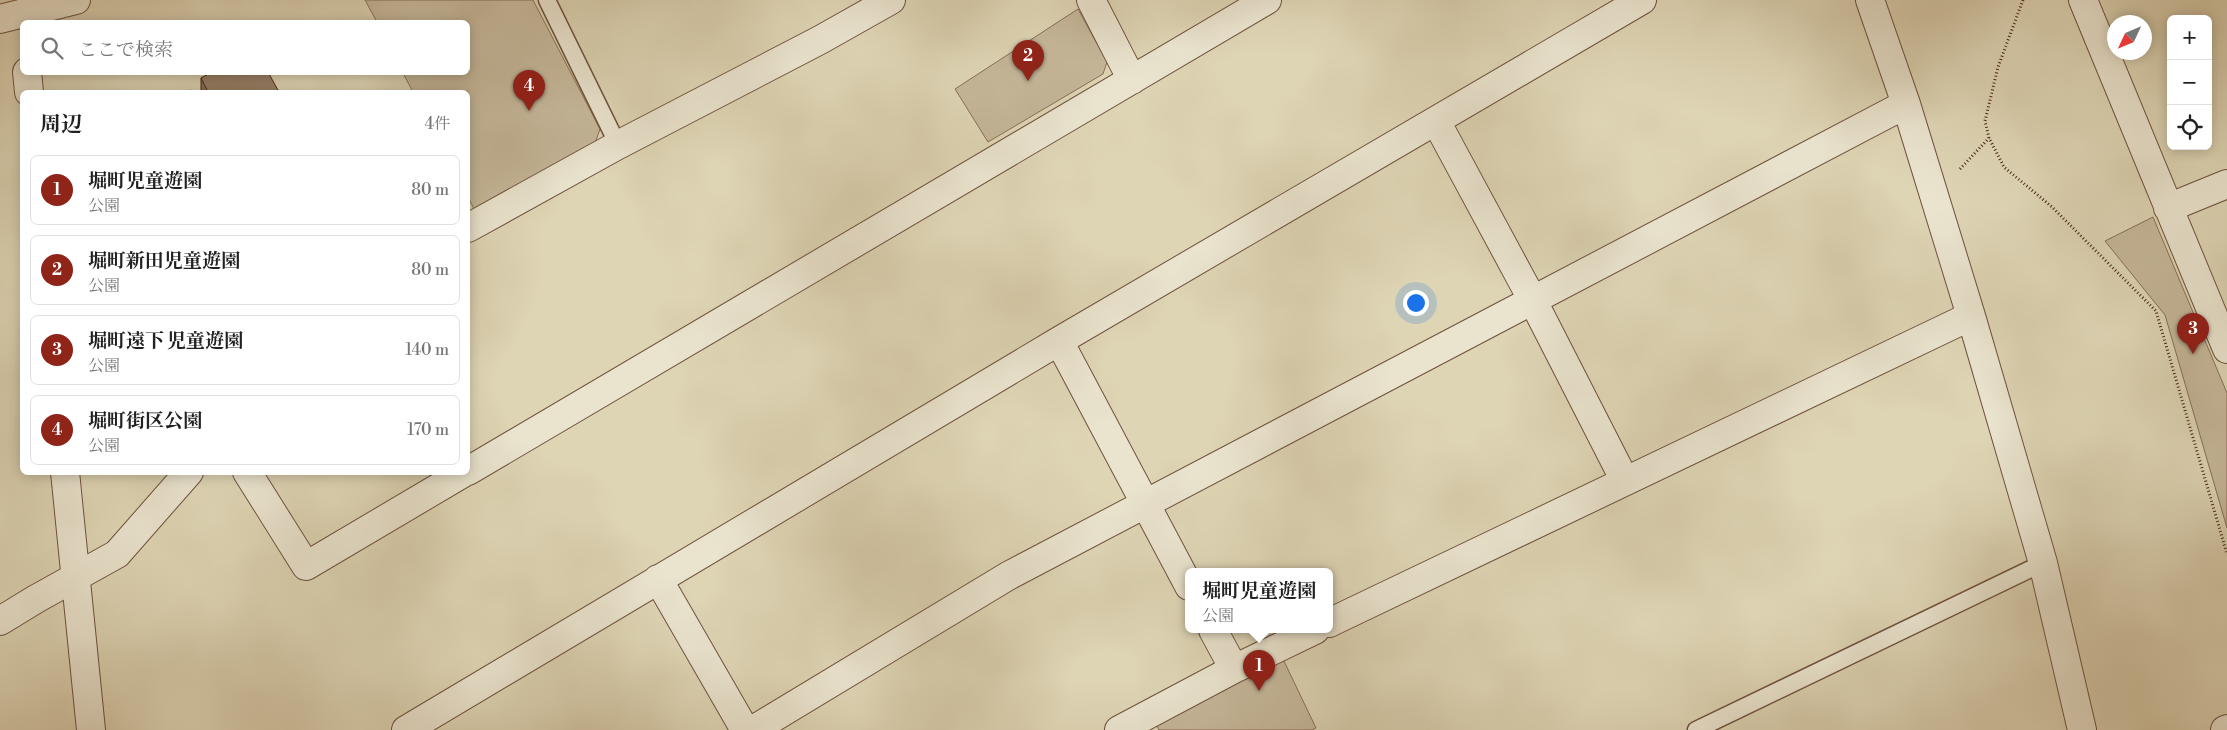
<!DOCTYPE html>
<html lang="ja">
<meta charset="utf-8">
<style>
:root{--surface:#fff;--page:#f6f6f6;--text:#222;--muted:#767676;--line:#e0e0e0;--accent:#8f2418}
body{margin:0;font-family:"Libre Bodoni","Noto Serif JP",serif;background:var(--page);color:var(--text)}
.controls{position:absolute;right:15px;top:15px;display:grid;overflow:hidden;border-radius:8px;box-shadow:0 2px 12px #0003}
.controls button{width:45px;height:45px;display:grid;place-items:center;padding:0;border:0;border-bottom:1px solid var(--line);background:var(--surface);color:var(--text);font:25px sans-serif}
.compass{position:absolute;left:2107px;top:15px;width:45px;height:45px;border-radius:50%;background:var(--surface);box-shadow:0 2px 12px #0003;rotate:226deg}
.you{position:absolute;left:1415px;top:302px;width:18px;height:18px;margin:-12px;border:4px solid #fff;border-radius:50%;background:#1a73e8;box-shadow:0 0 0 8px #1a73e833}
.badge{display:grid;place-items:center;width:32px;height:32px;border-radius:50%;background:var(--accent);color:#fff;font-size:16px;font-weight:700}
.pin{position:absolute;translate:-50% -41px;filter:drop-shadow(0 1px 2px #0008)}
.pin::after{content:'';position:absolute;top:26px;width:18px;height:15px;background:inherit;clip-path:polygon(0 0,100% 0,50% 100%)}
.popup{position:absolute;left:1185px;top:568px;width:148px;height:65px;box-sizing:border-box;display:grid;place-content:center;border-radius:8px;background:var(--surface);filter:drop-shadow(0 1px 4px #0005);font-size:16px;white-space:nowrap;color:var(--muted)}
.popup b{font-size:19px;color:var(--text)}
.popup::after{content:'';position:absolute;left:50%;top:100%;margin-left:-10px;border:10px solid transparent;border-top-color:var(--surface)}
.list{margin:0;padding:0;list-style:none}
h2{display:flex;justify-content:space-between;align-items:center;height:65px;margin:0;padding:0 20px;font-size:21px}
h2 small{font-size:16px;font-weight:400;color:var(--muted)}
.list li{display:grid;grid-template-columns:32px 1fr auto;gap:15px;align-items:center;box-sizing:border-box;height:70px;margin:0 10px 10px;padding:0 10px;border:1px solid var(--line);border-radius:8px}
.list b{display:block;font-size:19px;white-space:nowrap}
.list p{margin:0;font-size:16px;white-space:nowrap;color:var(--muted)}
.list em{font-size:16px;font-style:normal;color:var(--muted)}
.icon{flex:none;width:28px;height:28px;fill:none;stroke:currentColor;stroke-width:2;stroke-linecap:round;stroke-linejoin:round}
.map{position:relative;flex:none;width:2227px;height:730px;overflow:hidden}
.search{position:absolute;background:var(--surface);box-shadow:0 2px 12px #0003;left:20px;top:20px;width:450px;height:55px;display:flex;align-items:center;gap:12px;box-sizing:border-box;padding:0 18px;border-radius:8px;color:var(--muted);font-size:19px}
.panel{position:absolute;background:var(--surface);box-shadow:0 2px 12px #0003;left:20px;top:90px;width:450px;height:385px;border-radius:8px}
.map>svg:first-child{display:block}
.green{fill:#c5b79a;stroke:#886f58}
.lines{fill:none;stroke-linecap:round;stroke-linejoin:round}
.service-casing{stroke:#6f523e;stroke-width:19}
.minor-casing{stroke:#6f523e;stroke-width:30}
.tertiary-casing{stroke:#6f523e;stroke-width:30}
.path{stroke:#4a2717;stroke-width:3;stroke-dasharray:1 2.5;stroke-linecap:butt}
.service{stroke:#eae4cf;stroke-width:16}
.minor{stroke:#eae4cf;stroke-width:28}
.tertiary{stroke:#eae4cf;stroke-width:28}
.wall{fill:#826f5a;stroke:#4a2717}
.building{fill:#978169;stroke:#4a2717}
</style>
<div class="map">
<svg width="2227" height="730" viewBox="0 0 2227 730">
<rect width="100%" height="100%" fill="#ded5b5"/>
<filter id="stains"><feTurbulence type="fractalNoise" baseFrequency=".004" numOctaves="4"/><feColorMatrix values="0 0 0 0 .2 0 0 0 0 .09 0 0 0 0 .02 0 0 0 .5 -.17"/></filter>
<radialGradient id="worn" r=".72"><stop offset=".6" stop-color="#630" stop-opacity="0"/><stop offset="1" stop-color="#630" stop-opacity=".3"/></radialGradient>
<path class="green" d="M 365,0 L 533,0 L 600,129 L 593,149 L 477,215 L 468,197 L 468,92 L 413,92 L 403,73 L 468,72 L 468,22 L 377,22 Z
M 1078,9 L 1107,62 L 1103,74 L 988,142 L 955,89 Z
M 2153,217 L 2227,393 L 2227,528 L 2165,315 L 2105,241 Z
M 1283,659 L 1316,728 L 1312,730 L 1159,730 L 1156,724 Z"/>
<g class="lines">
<g class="service-casing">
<path id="service" d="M 547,0 L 618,145
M 1696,730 L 2043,563"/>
</g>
<g class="minor-casing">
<path id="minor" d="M 1091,0 L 1132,80
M 1870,0 L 1906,104 L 1971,316 L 2043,563 L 2082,730
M 2083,0 L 2227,349
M 1436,121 L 1532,299 L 1625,481
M 2168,208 L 2227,184
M 468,228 L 618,145 L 820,40 L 891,0
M 1059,341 L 1189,586
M 468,471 L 1267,0
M 247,472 L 306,566 L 465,472
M 658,579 L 745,730
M 0,621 L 36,599 L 117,554 L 189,472
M 1329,623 L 1971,316
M 1213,630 L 1234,669
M 406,730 L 1059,341 L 1642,0
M 753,730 L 1008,576 L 1906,104
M 1119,730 L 1234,669 L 1315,630"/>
</g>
<g class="tertiary-casing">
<path id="tertiary" d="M 0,19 L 76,0
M 27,72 L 29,92
M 65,472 L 91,730
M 2225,730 L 2227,729"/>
</g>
<path class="path" d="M 2023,0 L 1998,67 L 1985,121 L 1989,138 L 2004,167 L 2052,207 L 2156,311 L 2227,554
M 1960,169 L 1989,138"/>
<use href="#service" class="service"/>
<use href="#minor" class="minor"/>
<use href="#tertiary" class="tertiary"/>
</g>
<path class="wall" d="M 201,78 L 279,92 L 201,92 Z"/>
<path class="building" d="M 212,72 L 268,72 L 279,92 L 208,92 L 201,78 Z
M 191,90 L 193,92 L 186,92 Z"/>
<rect width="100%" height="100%" filter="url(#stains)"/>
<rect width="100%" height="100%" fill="url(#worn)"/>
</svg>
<div class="controls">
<button>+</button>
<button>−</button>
<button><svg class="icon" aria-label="locate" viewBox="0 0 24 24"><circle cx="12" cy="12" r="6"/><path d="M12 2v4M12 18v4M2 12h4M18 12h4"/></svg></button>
</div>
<svg class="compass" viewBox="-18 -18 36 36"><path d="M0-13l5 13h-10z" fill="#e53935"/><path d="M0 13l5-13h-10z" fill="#767676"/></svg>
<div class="you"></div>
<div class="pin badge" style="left:1259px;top:691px">1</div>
<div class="popup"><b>堀町児童遊園</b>公園</div>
<div class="pin badge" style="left:1028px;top:81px">2</div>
<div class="pin badge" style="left:2193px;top:354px">3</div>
<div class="pin badge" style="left:529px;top:111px">4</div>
<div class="search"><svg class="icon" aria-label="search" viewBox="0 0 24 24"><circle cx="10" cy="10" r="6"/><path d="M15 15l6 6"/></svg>ここで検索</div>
<section class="panel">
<h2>周辺<small>4件</small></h2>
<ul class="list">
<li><span class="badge">1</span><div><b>堀町児童遊園</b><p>公園</p></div><em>80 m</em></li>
<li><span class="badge">2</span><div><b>堀町新田児童遊園</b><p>公園</p></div><em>80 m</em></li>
<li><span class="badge">3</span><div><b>堀町遠下 児童遊園</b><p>公園</p></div><em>140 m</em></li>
<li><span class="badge">4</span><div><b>堀町街区公園</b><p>公園</p></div><em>170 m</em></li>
</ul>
</section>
</div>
